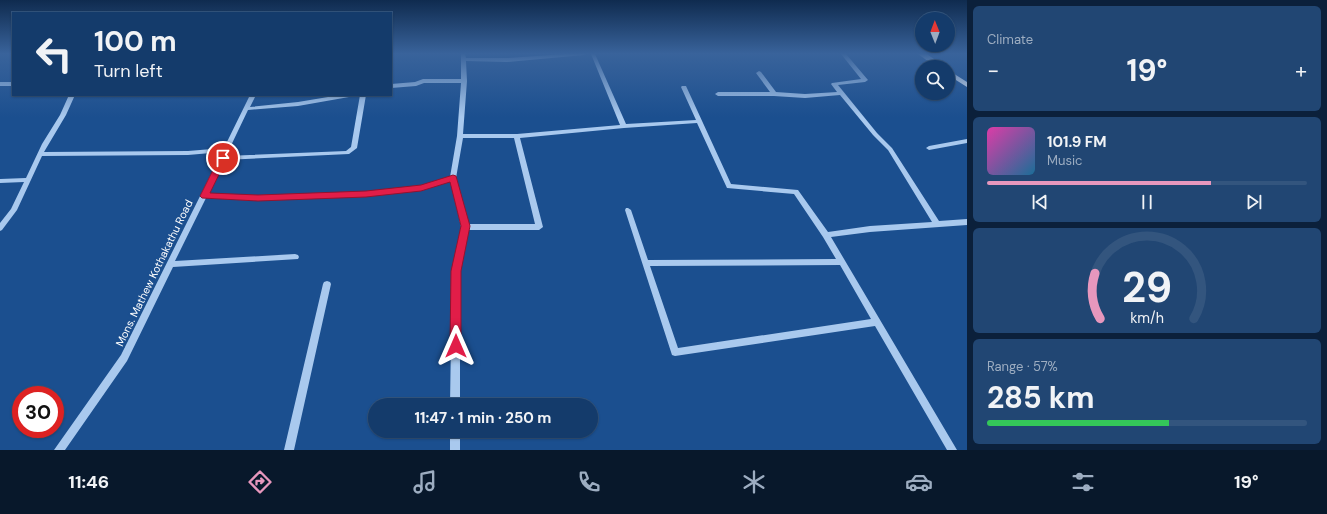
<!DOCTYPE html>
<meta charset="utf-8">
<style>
:root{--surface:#143b6b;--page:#214673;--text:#f1f3f6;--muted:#9dadc1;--line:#33557e;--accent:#e797bd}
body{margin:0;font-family:"DM Sans",sans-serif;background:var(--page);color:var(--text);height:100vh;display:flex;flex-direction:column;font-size:15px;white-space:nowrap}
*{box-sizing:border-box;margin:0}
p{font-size:13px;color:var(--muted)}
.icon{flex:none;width:22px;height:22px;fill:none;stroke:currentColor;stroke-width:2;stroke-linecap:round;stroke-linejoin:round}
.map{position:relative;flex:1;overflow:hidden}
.sheet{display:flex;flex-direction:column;gap:6px;padding:6px;background:#0b203b;width:360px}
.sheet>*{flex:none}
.hud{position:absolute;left:12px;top:12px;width:380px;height:84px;border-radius:0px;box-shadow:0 1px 3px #0004,0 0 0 1px var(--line);background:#143b6b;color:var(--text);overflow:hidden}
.needle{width:26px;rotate:359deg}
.fabs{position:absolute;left:915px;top:12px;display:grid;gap:8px}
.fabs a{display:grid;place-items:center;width:40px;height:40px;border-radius:50%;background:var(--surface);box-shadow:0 1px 3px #0004,0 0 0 1px var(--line);font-size:20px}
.speed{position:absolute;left:12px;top:386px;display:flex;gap:8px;font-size:20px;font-weight:700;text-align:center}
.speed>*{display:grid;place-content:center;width:52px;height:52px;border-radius:50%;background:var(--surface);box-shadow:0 1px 3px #0004,0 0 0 1px var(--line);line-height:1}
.speed .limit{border:6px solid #d22;background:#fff;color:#111}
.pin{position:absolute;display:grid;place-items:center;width:34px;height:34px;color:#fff;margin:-17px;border:2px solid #fff;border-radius:50%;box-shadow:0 1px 4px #0007}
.me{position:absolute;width:44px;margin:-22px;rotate:0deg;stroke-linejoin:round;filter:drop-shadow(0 0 3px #0008)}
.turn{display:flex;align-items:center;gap:14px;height:84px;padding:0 16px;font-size:18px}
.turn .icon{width:52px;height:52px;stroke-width:2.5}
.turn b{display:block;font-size:28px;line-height:34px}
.big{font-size:30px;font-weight:700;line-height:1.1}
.sheet .widget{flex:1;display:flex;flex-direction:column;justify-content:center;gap:6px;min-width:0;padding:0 14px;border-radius:6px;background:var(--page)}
.sheet .dial{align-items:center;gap:0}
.dial svg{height:104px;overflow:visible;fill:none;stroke:var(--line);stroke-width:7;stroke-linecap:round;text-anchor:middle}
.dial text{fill:var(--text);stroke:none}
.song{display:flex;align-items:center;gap:12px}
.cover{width:48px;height:48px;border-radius:6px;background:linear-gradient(135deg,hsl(320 70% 55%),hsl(200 70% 35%))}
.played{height:4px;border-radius:2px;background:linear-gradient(90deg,var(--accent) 70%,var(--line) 70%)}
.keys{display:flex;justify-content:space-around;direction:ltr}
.heat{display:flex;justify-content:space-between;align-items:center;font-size:22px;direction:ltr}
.charge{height:6px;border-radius:3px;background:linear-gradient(90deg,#34c759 57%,var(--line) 0)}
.trip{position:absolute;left:368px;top:398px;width:230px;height:40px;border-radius:20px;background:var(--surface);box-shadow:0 1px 3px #0004,0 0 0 1px var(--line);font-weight:700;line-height:40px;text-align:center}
.dock{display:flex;height:64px;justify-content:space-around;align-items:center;background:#08182b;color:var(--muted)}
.dock .icon{width:28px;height:28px}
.dock .on{color:var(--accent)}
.dock b{font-size:18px;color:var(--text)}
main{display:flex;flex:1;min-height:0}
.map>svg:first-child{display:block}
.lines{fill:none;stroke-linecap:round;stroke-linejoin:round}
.minor{fill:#a9c9ee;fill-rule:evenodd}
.major{fill:#f0f6ff;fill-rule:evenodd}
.route{fill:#e11d48;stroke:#92132f}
.labels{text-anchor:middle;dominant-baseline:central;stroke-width:4;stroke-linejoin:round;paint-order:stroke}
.street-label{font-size:11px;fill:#fff;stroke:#1b4f8f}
</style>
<main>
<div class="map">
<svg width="967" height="450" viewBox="0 0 967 450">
<rect width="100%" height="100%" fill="#1b4f8f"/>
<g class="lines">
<path class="minor" d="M461,54H465L466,58H507L565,54H586L584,55L507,62L466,61L467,81L463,134H517L620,125L591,54H595L626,124L696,120L681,87L682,86H686L731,184L798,190L828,232L870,226L932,222L888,150L873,135L840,95L805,98L774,96H718L715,94L718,92H770L756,73L759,71L761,72L776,92L805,94L837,92L831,84L832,83L861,79L841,54H846L868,80L865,82L838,85L877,133L892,148L939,221L967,219V225L870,232L831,237L957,450H947L875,326L675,356L672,355L625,210L626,208H628L631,210L648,260L836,259L823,237L794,194L727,188L697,123L624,128L520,138L543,227L539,230H468L460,271V405H450L452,271L461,227L451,181L421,190L366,196L258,200L206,198L175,261L295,254L298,255L299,257L298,259L173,267L127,361L65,450H54L121,355L222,152L188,155L42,156L17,210L2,230L0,231V223L11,209L24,182L0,183V179L26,178L42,144L60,115L69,95H75L66,115L44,152L188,151L224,148L250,95H256L250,107L298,102L340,95H352L349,97L298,106L248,110L226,156L346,151L351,147L360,95H366L357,148L349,154L224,160L208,194L258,196L366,192L421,186L450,177L457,136L461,83H424L416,86L391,88V84L415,82L423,79H461ZM463,138H514L535,224H468L456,178ZM840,265L871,319L678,348L650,266Z
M0,82H13V86H0Z
M967,139V143L929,150L926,148L929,146Z
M327,281L330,282L331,284L294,450H284L323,284L324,282Z
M450,431H460V450H450Z"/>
<path class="major" d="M918,54H927L945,67H936Z
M948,70L967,82V87L948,75Z"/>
</g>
<linearGradient id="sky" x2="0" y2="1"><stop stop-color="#0f2b4f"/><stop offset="0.46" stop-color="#39639b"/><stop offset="1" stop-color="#39639b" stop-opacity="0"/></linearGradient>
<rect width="967" height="117" fill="url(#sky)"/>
<path class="route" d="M223,156L227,158L210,193L258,195L366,191L421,185L453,175L456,176L470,226L461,271V346L459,349L456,351L452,349L450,346L451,271L461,226L450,182L421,191L366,197L258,201L202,198L200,196L219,158Z"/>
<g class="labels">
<g class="street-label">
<text transform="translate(154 273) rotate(-64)">Mons. Mathew Kothakathu Road</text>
</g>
</g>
</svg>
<div class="fabs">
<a><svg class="needle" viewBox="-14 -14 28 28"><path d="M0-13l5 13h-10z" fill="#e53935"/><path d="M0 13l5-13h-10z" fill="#9dadc1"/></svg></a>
<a><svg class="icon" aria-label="search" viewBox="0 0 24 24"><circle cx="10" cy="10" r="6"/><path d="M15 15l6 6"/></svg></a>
</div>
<div class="speed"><div class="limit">30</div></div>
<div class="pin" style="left:223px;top:158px;background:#d93025"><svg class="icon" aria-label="arrive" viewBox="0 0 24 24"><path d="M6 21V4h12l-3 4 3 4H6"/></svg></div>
<svg class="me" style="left:456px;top:346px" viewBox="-20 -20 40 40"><path d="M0-17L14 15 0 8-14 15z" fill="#e11d48" stroke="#fff" stroke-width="4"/></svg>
<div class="trip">11:47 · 1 min · 250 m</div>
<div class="hud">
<div class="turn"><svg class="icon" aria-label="left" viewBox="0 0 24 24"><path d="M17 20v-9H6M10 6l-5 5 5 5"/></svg><div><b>100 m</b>Turn left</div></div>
</div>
</div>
<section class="sheet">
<div class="widget"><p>Climate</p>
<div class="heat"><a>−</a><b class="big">19°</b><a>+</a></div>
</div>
<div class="widget">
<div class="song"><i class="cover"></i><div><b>101.9 FM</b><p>Music</p></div></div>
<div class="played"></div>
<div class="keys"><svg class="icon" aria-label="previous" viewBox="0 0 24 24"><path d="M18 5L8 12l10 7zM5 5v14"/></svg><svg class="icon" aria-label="pause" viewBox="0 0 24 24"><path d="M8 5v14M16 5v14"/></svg><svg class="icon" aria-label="next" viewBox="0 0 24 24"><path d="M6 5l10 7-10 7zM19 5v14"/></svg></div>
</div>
<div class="widget dial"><svg viewBox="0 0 100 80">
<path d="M14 69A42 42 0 1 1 86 69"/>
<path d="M14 69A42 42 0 0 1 10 34" stroke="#e797bd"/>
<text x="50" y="56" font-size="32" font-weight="700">29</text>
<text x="50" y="72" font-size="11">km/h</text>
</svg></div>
<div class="widget"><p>Range · 57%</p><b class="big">285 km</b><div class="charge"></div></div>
</section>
</main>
<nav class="dock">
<b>11:46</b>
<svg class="icon on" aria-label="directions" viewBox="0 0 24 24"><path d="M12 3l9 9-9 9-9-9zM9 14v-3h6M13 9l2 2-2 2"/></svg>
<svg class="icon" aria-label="music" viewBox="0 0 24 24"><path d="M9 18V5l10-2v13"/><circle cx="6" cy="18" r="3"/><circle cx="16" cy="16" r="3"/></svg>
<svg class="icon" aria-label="phone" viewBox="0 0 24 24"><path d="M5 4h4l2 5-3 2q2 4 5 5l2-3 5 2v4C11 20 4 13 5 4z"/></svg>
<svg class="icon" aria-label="climate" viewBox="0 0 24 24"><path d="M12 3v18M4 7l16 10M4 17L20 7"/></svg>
<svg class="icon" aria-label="car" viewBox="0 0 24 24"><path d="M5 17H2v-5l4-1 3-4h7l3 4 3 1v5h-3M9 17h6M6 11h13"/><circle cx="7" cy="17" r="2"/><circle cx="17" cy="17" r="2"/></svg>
<svg class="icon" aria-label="filters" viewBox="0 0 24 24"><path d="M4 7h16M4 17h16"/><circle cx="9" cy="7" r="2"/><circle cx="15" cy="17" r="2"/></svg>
<b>19°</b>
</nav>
